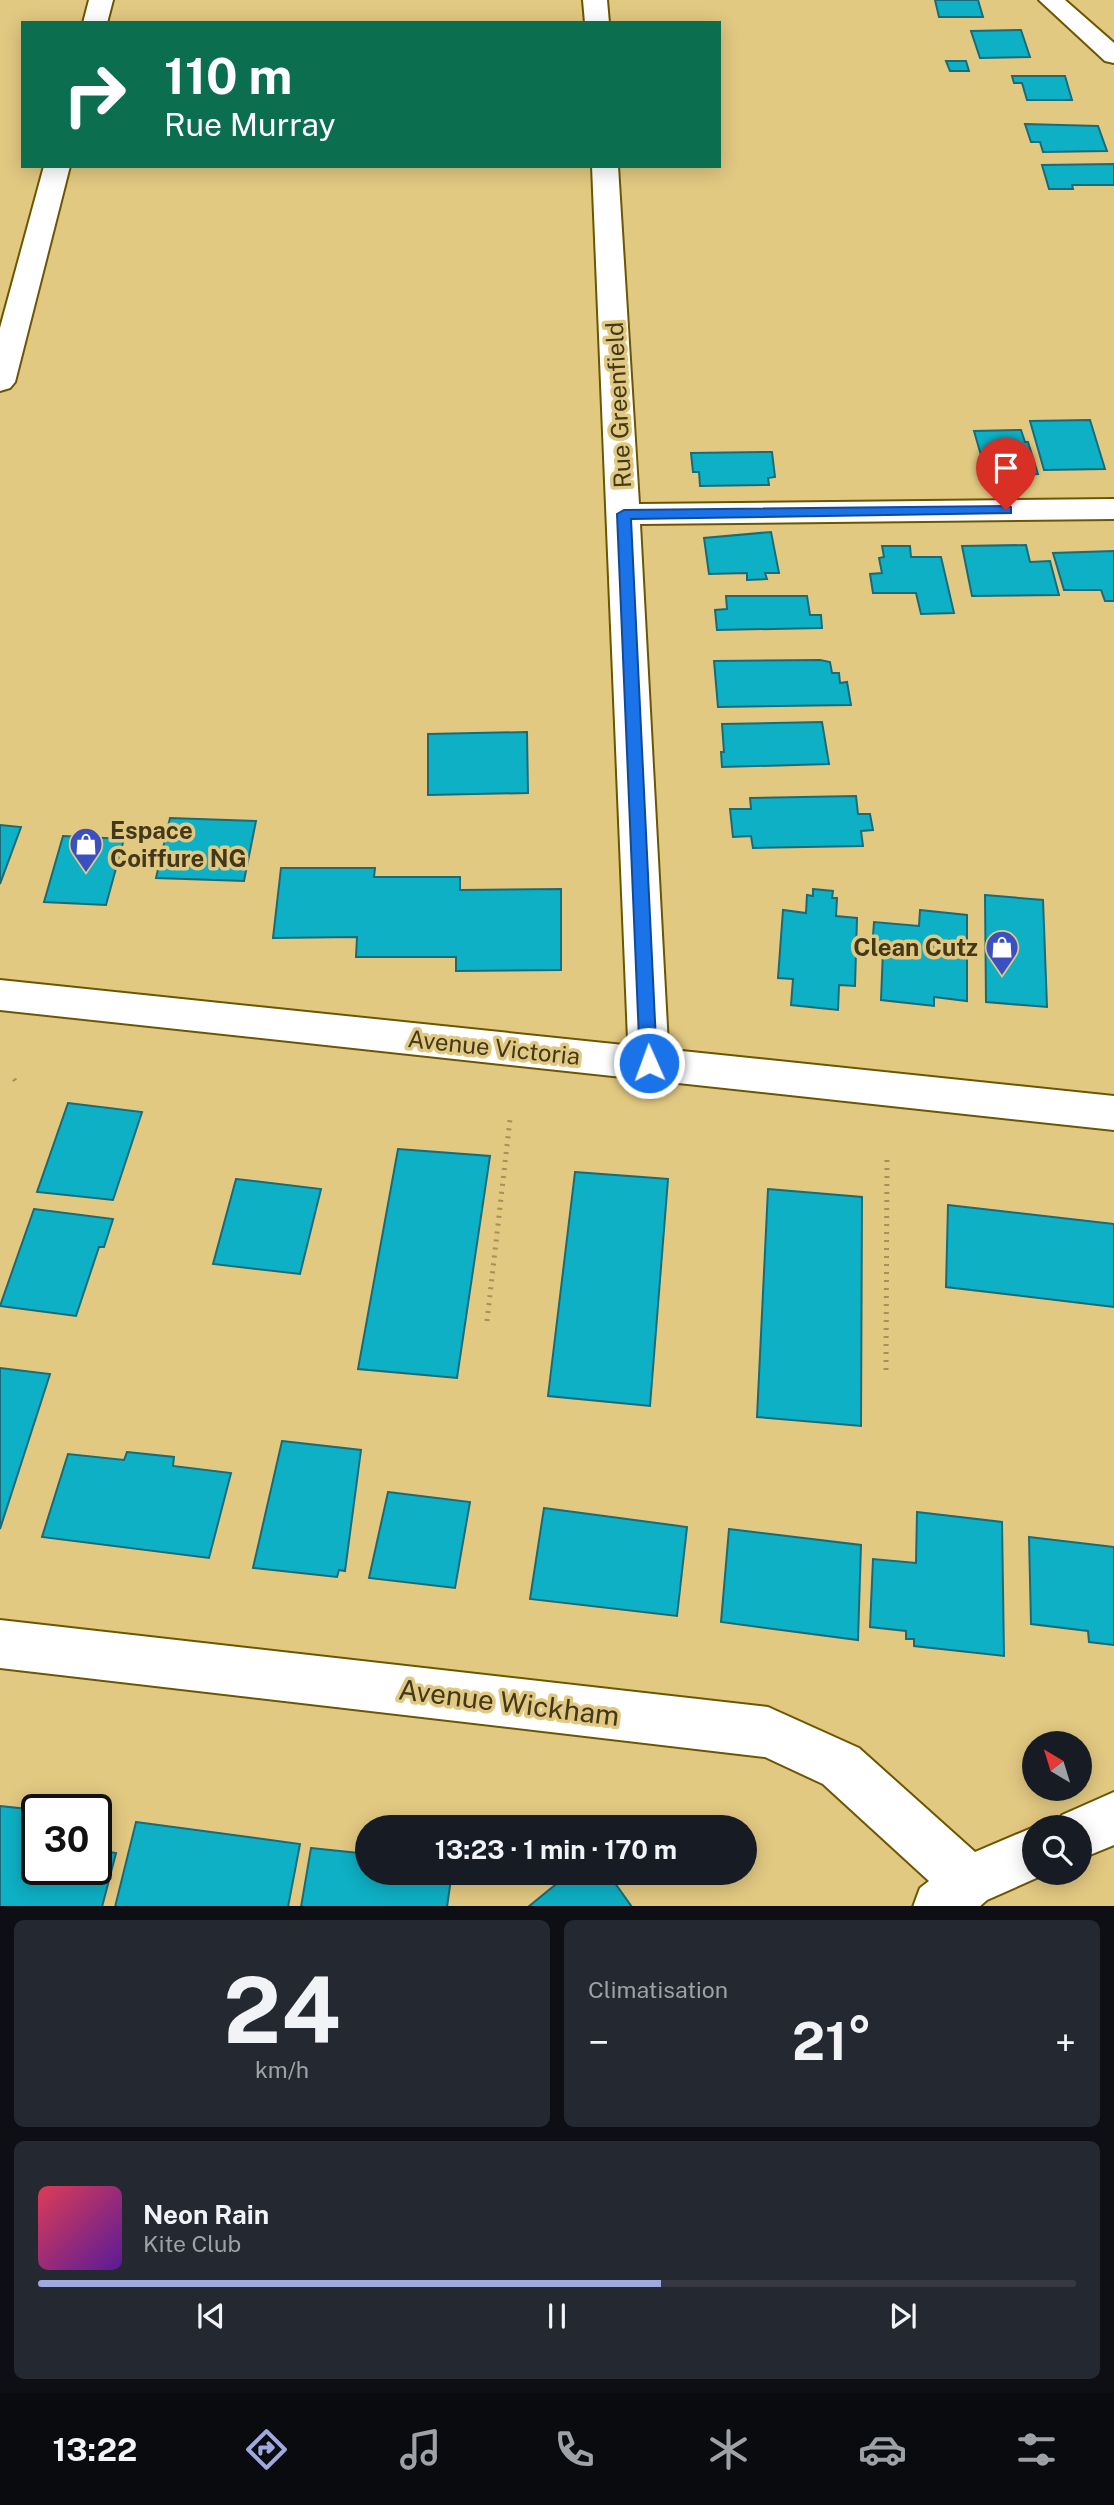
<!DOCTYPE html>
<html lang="fr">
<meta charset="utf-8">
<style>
:root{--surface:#171b24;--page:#242831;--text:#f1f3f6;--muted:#9ea1a6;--line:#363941;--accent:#9fa9df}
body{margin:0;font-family:"Public Sans",sans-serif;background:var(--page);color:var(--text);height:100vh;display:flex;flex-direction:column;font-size:26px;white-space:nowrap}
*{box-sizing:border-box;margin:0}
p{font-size:23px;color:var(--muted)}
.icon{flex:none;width:38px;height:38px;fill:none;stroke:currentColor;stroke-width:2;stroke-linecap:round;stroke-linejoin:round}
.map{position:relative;height:1906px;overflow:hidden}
.drawer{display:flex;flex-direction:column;gap:14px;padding:14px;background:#0d0f14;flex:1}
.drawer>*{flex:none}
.banner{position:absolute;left:21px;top:21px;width:700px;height:147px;border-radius:0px;box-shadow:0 4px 18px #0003;background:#0b6e4f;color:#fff;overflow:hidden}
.needle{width:46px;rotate:322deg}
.buttons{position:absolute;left:1022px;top:1731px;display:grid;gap:14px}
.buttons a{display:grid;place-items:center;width:70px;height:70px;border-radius:50%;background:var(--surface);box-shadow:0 4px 18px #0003;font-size:35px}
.speed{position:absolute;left:21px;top:1794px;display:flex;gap:14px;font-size:35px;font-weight:700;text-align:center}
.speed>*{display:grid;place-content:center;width:91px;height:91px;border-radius:50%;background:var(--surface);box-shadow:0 4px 18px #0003;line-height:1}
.speed .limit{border:4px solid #111;border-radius:10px;background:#fff;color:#111}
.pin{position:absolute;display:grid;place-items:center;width:60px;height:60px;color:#fff;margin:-72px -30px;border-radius:50% 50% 50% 0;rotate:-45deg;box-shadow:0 0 7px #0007}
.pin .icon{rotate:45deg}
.me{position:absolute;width:77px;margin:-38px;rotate:358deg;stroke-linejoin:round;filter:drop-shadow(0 0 5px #0008)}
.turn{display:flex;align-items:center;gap:24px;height:147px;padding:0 28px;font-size:32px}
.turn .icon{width:91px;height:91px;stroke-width:2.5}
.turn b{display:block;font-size:49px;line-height:60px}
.big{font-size:52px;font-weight:700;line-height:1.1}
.drawer .tile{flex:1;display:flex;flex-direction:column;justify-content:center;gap:10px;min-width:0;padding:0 24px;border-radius:10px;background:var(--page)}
.drawer .dial{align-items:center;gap:0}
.dial b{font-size:91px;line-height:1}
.song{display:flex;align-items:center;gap:21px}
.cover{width:84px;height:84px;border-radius:10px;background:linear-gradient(135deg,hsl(350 70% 55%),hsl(270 70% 35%))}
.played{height:7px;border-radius:4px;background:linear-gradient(90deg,var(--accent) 60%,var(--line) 60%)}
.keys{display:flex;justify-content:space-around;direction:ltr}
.heat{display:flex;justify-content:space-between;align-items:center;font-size:38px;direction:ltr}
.drawer .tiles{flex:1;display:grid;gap:14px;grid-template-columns:1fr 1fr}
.tile:last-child{grid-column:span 2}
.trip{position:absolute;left:355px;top:1815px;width:402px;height:70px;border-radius:35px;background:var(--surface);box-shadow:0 4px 18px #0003;font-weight:700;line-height:70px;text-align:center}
.tabs{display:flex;height:112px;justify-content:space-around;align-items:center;background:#090b0e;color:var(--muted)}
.tabs .icon{width:49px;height:49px}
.tabs .on{color:var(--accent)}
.tabs b{font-size:32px;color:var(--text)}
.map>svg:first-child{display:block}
.building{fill:#0eb0c5;stroke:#1b6a77;stroke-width:2}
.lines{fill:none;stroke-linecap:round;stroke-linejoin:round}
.minor-casing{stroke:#6d5601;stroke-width:4}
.tertiary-casing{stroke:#6d5601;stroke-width:4}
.path-far1{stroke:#a3905a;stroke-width:4.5;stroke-dasharray:2 5;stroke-linecap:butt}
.path{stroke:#a3905a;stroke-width:5;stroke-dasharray:2 6;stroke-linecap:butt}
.minor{fill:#fff;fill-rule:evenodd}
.tertiary{fill:#fff;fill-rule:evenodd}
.route{fill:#1a73e8;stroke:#114b97;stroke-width:2}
.labels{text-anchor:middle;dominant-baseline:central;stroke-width:7;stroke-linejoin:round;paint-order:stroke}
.street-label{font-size:24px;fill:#42381b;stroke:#e2c982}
.poi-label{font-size:24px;font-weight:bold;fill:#42381b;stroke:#e2c982;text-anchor:start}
.near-street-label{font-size:28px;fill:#42381b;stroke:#e2c982}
</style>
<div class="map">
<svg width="1114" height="1907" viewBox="0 0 1114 1907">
<rect width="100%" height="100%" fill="#e2c982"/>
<path class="building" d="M935,0H978L983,17H939Z
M1021,30L1030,57L980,58L971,31Z
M946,61H966L969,71H950Z
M1012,76H1065L1072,100H1027L1022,83H1014Z
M1025,124L1098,126L1107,151L1043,152L1040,142H1031Z
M1114,164V185H1072L1073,189H1049L1042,165Z
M1090,420L1105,469L1044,470L1030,421Z
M1021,430L1025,442H1028L1038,474L1016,475L1018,480H994L993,476H987L974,431Z
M772,452L775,477L768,478L769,485L700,486L699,472H693L691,453Z
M771,532L779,573H765L767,579L747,580V573L709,574L704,538Z
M1026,545L1030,562L1050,561L1059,595L972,596L962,546Z
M882,546H910L911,557H941L954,613L921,614L916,593H873L870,574L882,573L879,558L884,557Z
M1114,551V601H1105L1101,590H1064L1053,553Z
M726,596H807L810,615H821L822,628L717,630L715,610L727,609Z
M820,660L830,662L832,673H839L840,683L847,682L851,705L718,707L714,661Z
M822,722L829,764L722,767L721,752H724L722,724Z
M527,732L528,793L428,795V734Z
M856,796L858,814H870L873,830L861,831L863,846L753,848L751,836L733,837L730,809H751L750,798Z
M170,818L256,821L244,881L156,878Z
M0,825L21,827L0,884Z
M63,836L124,839L106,905L44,902Z
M281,868H375L374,877H460V890L561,889V970L456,971V957H356L357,937L273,938Z
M813,889L833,891L832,898H837L836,916L857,918L855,986L839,985L838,1010L791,1005L793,979L778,978L783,910L806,913L807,895L813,896Z
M985,895L1043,900L1047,1007L986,1002Z
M920,910L967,915V1001L934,997V1006L881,1000L883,950L872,949L874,922L919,926Z
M68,1103L142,1112L113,1200L37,1192Z
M398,1149L490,1156L457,1378L358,1369Z
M575,1172L668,1179L650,1406L548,1396Z
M236,1179L321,1189L300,1274L213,1264Z
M768,1189L862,1197L861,1426L757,1417Z
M948,1205L1114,1224V1307L946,1287Z
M34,1209L113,1219L104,1247H99L76,1316L0,1306Z
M0,1368L50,1374L0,1529Z
M282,1441L361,1450L345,1571L339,1570L337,1577L253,1568Z
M127,1452L174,1457L173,1466L231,1473L209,1558L42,1537L68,1454L124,1460Z
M388,1492L470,1502L455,1588L369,1578Z
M544,1508L687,1527L677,1616L530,1599Z
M917,1512L1002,1522L1004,1656L914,1646V1639H906V1631L870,1627L873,1559L916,1563Z
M729,1529L861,1545L858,1640L721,1622Z
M1029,1537L1114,1547V1645L1089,1642L1088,1631L1031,1624Z
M0,1806L37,1810V1869H96V1850L116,1853L102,1907H0Z
M136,1822L300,1844L288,1907H115Z
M311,1848L368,1854V1872H452L447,1907H301Z
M571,1872H607L632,1907H528Z"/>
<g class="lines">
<defs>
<path id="minor" d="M89,0H113L107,23H83Z
M583,0H607L609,23H585Z
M1039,0H1065L1114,43V63L1105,61Z
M44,166H70L15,382L10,388L0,391V328Z
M592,166H618L639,504L1114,499V519L640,524L669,1064L663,1075L649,1080L635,1075L629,1064Z
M0,1620L768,1707L859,1748L975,1852L1034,1827H1035L1034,1872H1050L987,1900L979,1907H913L920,1888L929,1881L823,1784L765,1757L0,1668Z
M1114,1792V1845L1080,1859V1827H1056L1062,1815Z"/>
<path id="tertiary" d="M0,980L1114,1096V1130L0,1010Z"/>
</defs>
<use href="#minor" class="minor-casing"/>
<use href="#tertiary" class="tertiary-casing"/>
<path class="path-far1" d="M14,1079L16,1082"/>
<path class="path" d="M487,1321L510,1119
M886,1370L887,1155"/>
<use href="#minor" class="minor"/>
<use href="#tertiary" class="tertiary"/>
</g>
<path class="route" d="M1006,506L1011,507V513L631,519L657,1063L654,1068H643L640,1063L617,514L624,510Z"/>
<defs>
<symbol id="shop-pin" viewBox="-11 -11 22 30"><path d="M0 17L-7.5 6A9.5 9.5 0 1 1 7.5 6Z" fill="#3a4fc2" stroke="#e2c982"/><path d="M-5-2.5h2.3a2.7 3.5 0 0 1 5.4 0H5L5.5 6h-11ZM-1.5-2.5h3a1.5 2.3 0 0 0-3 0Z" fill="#fff"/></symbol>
</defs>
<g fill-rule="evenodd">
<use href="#shop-pin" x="67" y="825" width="38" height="52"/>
<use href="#shop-pin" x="983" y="928" width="38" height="52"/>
</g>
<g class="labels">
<g class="street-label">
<text transform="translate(618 405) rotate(-93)">Rue Greenfield</text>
<text transform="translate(494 1047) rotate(6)">Avenue Victoria</text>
</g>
<g class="poi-label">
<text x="110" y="830">Espace<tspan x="110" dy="28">Coiffure NG</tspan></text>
<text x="978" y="947" text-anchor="end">Clean Cutz</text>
</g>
<g class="near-street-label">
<text transform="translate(509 1702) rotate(7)">Avenue Wickham</text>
</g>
</g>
</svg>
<div class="buttons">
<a><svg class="needle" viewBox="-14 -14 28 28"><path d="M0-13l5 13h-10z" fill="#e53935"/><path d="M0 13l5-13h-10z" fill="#9ea1a6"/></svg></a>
<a><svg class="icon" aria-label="search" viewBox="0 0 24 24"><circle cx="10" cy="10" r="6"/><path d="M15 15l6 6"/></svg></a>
</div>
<div class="speed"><div class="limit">30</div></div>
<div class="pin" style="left:1006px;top:510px;background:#d93025"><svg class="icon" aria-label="arrive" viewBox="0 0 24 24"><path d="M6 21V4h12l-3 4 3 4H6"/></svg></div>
<svg class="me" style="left:649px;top:1063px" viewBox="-20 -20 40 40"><circle r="17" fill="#1a73e8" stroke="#fff" stroke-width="3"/><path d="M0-11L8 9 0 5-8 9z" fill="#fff"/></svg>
<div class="trip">13:23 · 1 min · 170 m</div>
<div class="banner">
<div class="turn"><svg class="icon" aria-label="right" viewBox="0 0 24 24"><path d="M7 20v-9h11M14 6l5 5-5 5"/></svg><div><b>110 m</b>Rue Murray</div></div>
</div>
</div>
<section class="drawer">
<div class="tiles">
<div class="tile dial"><b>24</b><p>km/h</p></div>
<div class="tile"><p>Climatisation</p>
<div class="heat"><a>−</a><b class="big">21°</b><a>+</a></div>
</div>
<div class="tile">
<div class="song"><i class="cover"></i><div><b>Neon Rain</b><p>Kite Club</p></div></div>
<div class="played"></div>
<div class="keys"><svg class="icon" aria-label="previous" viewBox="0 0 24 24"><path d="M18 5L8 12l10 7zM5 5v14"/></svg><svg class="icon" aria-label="pause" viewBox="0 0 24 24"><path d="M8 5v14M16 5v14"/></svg><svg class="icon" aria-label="next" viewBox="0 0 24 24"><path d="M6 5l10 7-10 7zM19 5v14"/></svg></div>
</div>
</div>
</section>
<nav class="tabs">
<b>13:22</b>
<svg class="icon on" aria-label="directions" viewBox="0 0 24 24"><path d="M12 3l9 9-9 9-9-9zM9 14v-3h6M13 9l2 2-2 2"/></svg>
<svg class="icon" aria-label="music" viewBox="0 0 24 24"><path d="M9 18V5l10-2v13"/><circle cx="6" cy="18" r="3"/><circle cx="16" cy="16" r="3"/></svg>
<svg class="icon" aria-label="phone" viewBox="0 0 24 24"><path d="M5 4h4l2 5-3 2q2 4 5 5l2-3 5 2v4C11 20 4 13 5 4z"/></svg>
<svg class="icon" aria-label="climate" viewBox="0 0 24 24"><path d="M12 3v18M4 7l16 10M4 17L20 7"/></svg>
<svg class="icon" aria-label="car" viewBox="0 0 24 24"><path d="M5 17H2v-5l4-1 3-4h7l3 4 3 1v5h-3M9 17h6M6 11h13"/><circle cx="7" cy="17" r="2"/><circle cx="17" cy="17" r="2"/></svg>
<svg class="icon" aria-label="filters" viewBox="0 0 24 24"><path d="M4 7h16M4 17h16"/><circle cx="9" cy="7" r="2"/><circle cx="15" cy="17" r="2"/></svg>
</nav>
